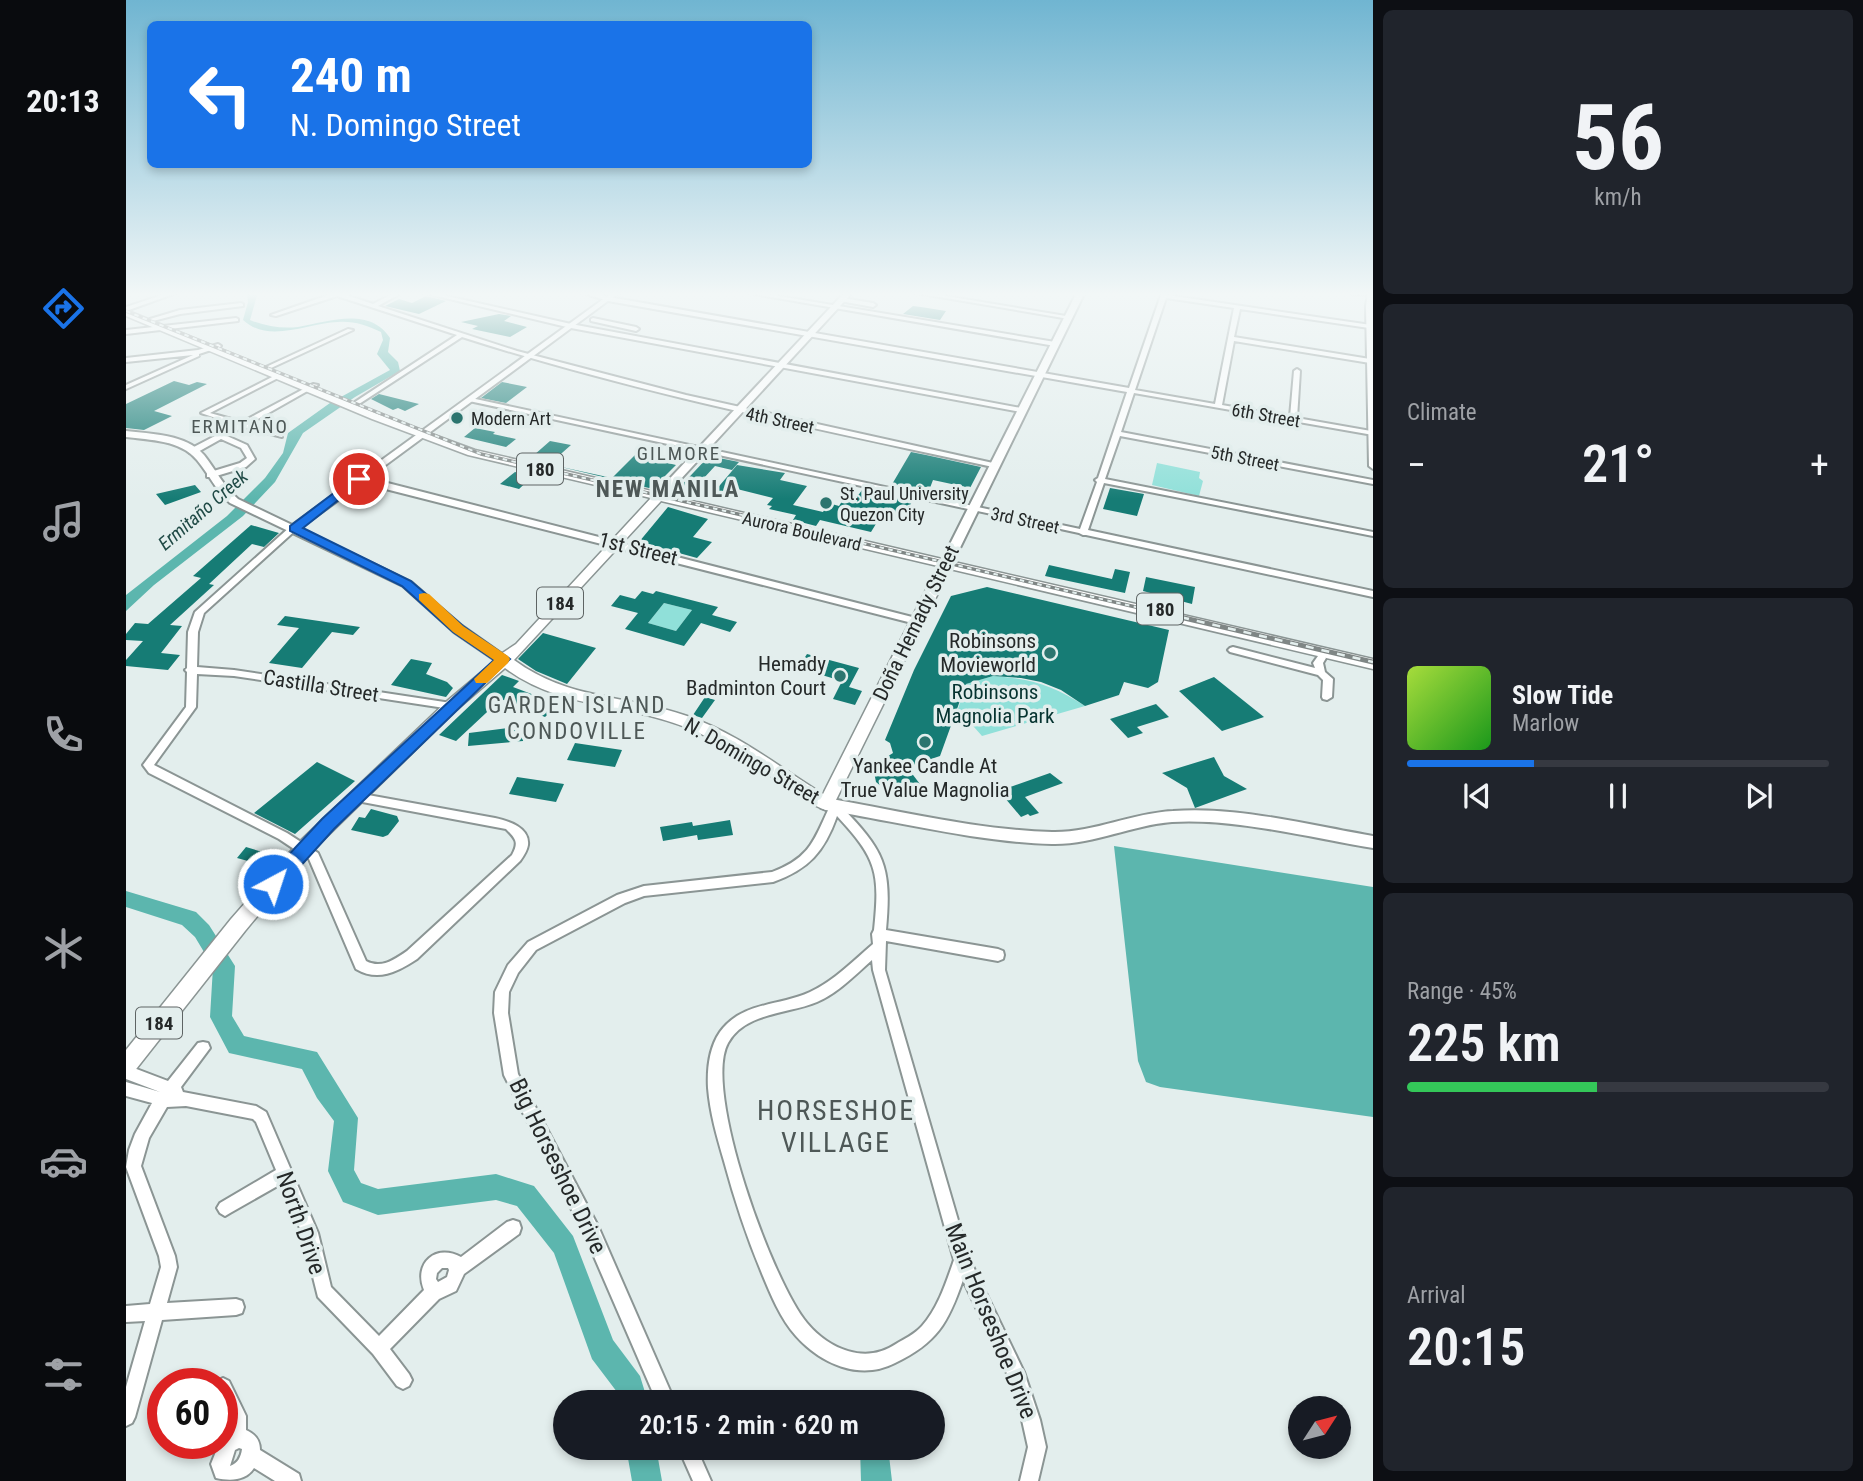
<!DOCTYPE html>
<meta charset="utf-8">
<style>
:root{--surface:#171b24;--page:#20242c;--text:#f1f3f6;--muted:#9ea1a6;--line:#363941;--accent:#1a73e8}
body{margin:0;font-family:"Roboto Condensed",sans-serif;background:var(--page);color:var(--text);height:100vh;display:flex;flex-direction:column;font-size:26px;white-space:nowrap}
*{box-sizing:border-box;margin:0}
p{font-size:23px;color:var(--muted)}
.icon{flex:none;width:38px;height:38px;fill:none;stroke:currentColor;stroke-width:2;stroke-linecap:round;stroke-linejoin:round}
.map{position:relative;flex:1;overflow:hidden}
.panel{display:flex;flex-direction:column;gap:10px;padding:10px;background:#0d0f14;width:490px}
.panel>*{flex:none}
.banner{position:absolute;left:21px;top:21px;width:665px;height:147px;border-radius:10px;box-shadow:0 4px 10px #0003;background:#1a73e8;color:#fff;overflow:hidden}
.needle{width:46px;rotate:54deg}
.buttons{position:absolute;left:1162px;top:1396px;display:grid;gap:14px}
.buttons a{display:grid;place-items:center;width:63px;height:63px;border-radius:50%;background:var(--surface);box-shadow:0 4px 10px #0003;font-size:35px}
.speed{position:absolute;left:21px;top:1368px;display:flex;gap:14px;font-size:35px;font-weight:700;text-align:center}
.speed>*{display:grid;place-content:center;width:91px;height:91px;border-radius:50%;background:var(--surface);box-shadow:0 4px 10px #0003;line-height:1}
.speed .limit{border:10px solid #d22;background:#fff;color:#111}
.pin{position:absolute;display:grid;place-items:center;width:60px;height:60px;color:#fff;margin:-30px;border:4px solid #fff;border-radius:50%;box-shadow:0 2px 7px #0007}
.me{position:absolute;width:77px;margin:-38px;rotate:40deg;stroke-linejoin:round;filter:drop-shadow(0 0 5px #0008)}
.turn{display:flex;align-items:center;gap:24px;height:147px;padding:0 28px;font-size:32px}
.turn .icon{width:91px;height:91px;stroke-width:2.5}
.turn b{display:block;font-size:49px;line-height:60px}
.big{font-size:52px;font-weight:600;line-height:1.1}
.panel .widget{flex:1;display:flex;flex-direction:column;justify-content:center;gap:10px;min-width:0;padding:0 24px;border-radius:10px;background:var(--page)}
.panel .dial{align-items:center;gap:0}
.dial b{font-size:91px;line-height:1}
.song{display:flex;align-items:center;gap:21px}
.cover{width:84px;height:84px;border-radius:10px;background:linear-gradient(135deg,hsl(80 70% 55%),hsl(120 70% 35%))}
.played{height:7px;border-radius:4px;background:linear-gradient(90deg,var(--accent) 30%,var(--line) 30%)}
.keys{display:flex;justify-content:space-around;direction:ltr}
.heat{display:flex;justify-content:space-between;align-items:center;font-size:38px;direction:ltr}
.charge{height:10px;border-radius:5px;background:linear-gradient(90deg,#34c759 45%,var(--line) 0)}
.trip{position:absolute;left:427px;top:1390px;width:392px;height:70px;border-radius:35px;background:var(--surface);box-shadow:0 4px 10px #0003;font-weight:600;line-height:70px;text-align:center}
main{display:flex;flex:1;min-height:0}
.tabs{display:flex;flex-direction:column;width:126px;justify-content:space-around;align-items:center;background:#090b0e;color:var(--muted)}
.tabs .icon{width:49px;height:49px}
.tabs .active{color:var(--accent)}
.tabs b{font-size:32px;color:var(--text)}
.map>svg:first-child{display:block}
.green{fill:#90e0d9}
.water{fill:#5cb6ae}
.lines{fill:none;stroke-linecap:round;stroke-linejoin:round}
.river{fill:#5cb6ae;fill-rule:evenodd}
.building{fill:#167c75;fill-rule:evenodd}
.minor-casing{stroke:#8b9594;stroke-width:4}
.tertiary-casing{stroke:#8b9594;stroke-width:4}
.secondary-casing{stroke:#8b9594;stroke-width:4}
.primary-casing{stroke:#8b9594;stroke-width:3}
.minor{fill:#fff;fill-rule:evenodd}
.tertiary{fill:#fff;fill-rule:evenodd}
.secondary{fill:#fff;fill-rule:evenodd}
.primary{fill:#fff;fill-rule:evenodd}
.rail-far1-casing{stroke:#7f8685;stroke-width:3.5}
.rail-casing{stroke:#7f8685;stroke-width:5}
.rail-far1{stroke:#e3eeed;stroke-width:2;stroke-dasharray:4.5;stroke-linecap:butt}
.rail{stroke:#e3eeed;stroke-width:2.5;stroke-dasharray:8;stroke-linecap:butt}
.route{fill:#1a73e8;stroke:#114b97;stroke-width:2}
.slow{fill:#f59e0b}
.poi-dot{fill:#2c756f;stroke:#e3eeed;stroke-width:2.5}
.labels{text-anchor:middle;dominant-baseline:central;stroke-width:7;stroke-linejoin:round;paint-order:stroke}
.far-street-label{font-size:18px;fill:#252929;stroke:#e3eeed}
.far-poi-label{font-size:18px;fill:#252929;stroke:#e3eeed;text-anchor:start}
.far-neighbourhood-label{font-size:19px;letter-spacing:2px;fill:#4e5857;stroke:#e3eeed}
.shield{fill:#e3eeed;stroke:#5e6464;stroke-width:2}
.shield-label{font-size:19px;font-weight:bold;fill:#252929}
.far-water-label{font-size:19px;font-style:italic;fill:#204a46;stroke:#e3eeed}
.street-label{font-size:21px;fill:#252929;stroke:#e3eeed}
.poi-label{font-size:21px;fill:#252929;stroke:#e3eeed;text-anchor:end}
.park-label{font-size:21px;fill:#063330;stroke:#e3eeed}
.far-district-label{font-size:23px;font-weight:bold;letter-spacing:2px;fill:#4e5857;stroke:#e3eeed}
.neighbourhood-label{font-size:23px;letter-spacing:2px;fill:#4e5857;stroke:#e3eeed}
.near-street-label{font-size:24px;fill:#252929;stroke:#e3eeed}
.near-neighbourhood-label{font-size:28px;letter-spacing:2px;fill:#4e5857;stroke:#e3eeed}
</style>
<main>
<nav class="tabs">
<b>20:13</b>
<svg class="icon active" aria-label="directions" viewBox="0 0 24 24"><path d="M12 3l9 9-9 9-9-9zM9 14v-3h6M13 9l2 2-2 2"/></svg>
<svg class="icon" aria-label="music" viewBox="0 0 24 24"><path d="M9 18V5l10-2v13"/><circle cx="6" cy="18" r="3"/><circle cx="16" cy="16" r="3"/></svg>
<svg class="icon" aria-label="phone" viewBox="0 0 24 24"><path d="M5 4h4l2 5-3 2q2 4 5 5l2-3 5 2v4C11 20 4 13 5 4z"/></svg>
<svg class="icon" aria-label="climate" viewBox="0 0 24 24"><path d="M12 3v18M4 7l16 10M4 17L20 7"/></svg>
<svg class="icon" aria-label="car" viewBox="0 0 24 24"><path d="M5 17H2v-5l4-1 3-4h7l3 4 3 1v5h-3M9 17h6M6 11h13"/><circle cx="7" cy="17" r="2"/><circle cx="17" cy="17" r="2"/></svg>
<svg class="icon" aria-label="filters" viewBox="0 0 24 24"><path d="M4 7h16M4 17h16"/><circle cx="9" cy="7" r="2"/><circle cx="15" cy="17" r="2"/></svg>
</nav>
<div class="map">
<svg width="1247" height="1481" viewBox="0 0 1247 1481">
<rect width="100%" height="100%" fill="#e3eeed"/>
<path class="green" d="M1031,463L1074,472L1073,478L1077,481L1073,496L1026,485Z
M538,603L566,610L550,631L522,623Z
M867,676C906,679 926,685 959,706L856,736L832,709L840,684Z"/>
<path class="water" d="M121,292H132L124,320C139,326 156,329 172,327C202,322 243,306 264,338L262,352L272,362L274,371L229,397L177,433L149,482L117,516L28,585L0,611V595L101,516L139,478L157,453L162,433L204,403L264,370L251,354L257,340L255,332C240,325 228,321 212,322C181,323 143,344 117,320L122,302Z
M988,846L1247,887V1117L1034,1087L1020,1082L1012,1061Z
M734,1447H762L766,1481H735Z"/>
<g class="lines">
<path class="river" d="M0,891L70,912L83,925L109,966L106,1016L118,1036L191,1052L232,1118L228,1170L235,1183L252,1189L370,1174L408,1186L447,1236L487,1340L514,1376L522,1402H492L491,1392L466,1359L428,1253L391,1206L370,1200L252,1215L217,1202L202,1171L208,1121L191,1098L176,1069L103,1053L84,1017L87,967L69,937L56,925L0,907Z
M500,1447H530L536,1481H506Z"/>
</g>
<path class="building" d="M300,296L320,301L293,314L259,306L273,299L286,303Z
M787,306L795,307L820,311L814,320L777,314Z
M373,314L385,316L378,321L401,327L384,337L346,329L352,326L335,322Z
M48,381L63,385L71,382L81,384L28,411L46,416L18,430L0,428V404Z
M376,382L401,387L380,403L355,398Z
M253,394L293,404L279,411L272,408L267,410L245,399Z
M349,428L369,432L367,434L390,439L380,447L338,437Z
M424,441L445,445L428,460L408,455Z
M785,452L800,455L855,467L844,488L807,480L802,493L765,486Z
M509,455L550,465L529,486L523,488L431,466L486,478Z
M583,456L613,462L606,470L589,466L565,492L552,489Z
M611,465L659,473L654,480L681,486L667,505L697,512L702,503L713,506L720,495L731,497L736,490L787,500L776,519L756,514L745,532L694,520L690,526L667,520L670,515L643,509L646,506L641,505L647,498L611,489L606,495L589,491Z
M389,472L407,476L393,489L374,484Z
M69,485L75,492L39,505L30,494Z
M984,488L1018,494L1011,516L977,509Z
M542,507L582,519L567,537L586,542L571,558L513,542Z
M125,525L153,533L138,547L126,544L83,584L88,585L44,625L56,626L35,653L54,655L42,670L0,666V660L17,641L0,640V634L9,623L22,624L75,578L67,576Z
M923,565L986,579L989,569L1004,572L999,593L919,576Z
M1020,577L1069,587L1066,604L1017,591Z
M861,587L1043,630L1032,682L1022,688L998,682L993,695L959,706L935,690L915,682L895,678L867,676L840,684L814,756L781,767L803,796L774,795L756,787L750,782L748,772L756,760L767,753L764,743L759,740L788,670L825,596Z
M516,591L527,594L530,591L592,607L586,615L611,622L604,632L575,623L558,646L499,629L512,613L485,606L494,595L509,599ZM538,603L566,610L550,631L522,623Z
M159,616L234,627L227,635L206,632L176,668L143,663L173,628L151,625Z
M417,633L470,648L441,684L410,671L392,659Z
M681,654L733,668L723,687L736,691L729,705L707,699L716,681L672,668Z
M285,659L306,663L300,674L321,682L327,688L320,697L265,685Z
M376,675L393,681L387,687L432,704L419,717L375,699L330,741L313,735Z
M1088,677L1138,717L1096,731L1053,691Z
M579,697L589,700L576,718L567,715Z
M1030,704L1043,717L1011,727L1017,733L1002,738L984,719Z
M398,726L397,741L342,746L343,733Z
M449,743L496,750L489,767L441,760Z
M1088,757L1098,776L1121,789L1069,808L1061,788L1036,773Z
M191,762L229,781L169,834L128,813Z
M924,773L937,783L899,797L913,813L904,816L902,814L895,817L873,791Z
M391,777L438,784L430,802L383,794Z
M245,809L271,816L273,821L262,835L257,837L225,830L233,817L239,818Z
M604,820L607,835L572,840L571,835L537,841L534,827L566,822L567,826Z
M120,847L149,856L140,866L111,858Z"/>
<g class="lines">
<defs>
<path id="minor" d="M45,292H53L0,311V307Z
M200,292L214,293L247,304L270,292H277L252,306L391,351L560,395L867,463L871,465L867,467C689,428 510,393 336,337L233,404H229V402L331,335L211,296L150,316L145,315L205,294Z
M294,292H303L445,324L895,408L898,410L895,412L445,328Z
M454,292H462L483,297L1003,388L1036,292H1042L1041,295L1245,325V327L1243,328L1114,309L1108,337L1244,359L1247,361L1244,363L1108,341L1096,405L1164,417L1168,371L1171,369L1174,371L1171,418L1245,431H1247V435L1008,393L995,432L1247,480V484L994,436L979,479L1247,532V536L978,483L962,530L1247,591V597L960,535H957L953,533L343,401V399L345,398L954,529L971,482L969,480L972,478L1001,392L482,301ZM1040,298L1108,308L1089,404L1009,390Z
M616,292H628L929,342L932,344L929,346Z
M784,292H796L946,317L943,319Z
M1223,292H1245L1247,293V295L1226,294Z
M716,298L747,303L750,305L747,307L714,301L713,300Z
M115,303L117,304V306L54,314L27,321L24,319L54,310Z
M110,318L112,319V321L0,334V330Z
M467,318L510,327L513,329L510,331L465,321V319Z
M222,329L227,330L145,368L140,367Z
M92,344L95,346L94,347L73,354V356L0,389V385L67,355L0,362V358L72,350Z
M152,374L154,375V377L84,413L116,422L187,384L192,385L123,424L156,433V437L117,427L101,436L121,445L129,459L120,467L87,477H81V473L114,463L121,458L115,448L95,439L70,453H64V449L110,425L75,413Z
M165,526H168L172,528L78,613L72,632L71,667L108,670L325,703L330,706L325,709L108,676L71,674L70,707L28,765L161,833L192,853L240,961C255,969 268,960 281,951L386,855C393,842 390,839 380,829L231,801L227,800L225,797L227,794L231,793L369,818C382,821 404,827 402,845C401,851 397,857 394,861L291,959C271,972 252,982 230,969L183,859L153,839L23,773L17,765L60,707L61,672L59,670L61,668L62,632L69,612Z
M1107,647L1189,668L1187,663L1192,656H1198L1200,658L1197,663L1199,672L1207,679L1206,697L1201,700L1197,699L1196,697L1197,680L1192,675L1104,652L1102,650L1104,648Z
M709,803L713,804C758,851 766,864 760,930L872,949L877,951L878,955L877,959L872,961L760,941L759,970L843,1258L898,1372L914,1420L920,1447L912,1481H894L902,1447L896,1420L884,1380L837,1280C822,1323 811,1343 769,1363C734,1381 695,1364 670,1336C654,1318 644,1293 635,1271C620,1235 608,1198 598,1161C591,1137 584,1113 582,1088C581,1070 583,1048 594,1032C615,1002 654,1006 684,992C708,981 727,961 747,944L746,934L748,930C754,872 751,859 711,816C698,852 683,869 647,882L518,896L499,903L410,950L392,973L383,992L382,1013L392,1074L472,1226L549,1402H531L460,1238L378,1075L368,1013L369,992L382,965L402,942L491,895L518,886L646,872C686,857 688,839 705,804ZM746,960L747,970L828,1260C820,1283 812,1308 796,1326C789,1334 778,1339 770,1344C739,1365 703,1349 681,1323C647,1283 576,1090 602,1043C619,1012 663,1014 691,1002C712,993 729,975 746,960Z
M77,1042L82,1043L84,1048L55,1087L57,1092L130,1106L140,1112L192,1233L205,1287L253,1336L298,1290C287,1263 310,1243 335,1257L381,1222L387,1220L393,1222L395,1228L393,1234L338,1274L330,1291L313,1299L264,1349L283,1374L286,1380L283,1386L277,1389L271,1386L247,1354L192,1297L176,1233L155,1184L104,1213L99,1216L94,1213L91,1208L94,1203L150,1170L130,1122L127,1119L60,1106L41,1107L23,1138L15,1166L49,1256L51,1267L41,1303L110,1299L116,1301L118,1307L116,1313L110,1315L36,1320L9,1417L6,1423L0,1426V1387L19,1321L0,1322V1306L24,1304L35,1267L33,1256L0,1167L3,1150L9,1134L26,1103L0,1096V1082L34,1092L0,1079V1065L42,1081L72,1043ZM322,1268L323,1270L321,1277L312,1282L310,1279L311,1273L316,1268Z
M97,1378L103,1381L120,1416V1430C129,1434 134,1440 134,1450L173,1474L175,1481H149L128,1468C120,1481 104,1481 90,1478L85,1464L93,1444H96V1437L102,1434V1417L96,1404V1384H89L91,1381ZM113,1448L116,1449C115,1457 112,1463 104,1466L109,1450Z
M552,1447H570L585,1481H567Z"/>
<path id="tertiary" d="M487,292H494L242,478L794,619L795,621L794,623L790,624L236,483L171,530H165V526Z
M1242,292H1247V469L1243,466L1240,306Z"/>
<path id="secondary" d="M719,292H727L541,494H533V490Z
M951,292H959L828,560L826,562H818L816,560Z
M0,431C25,434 60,434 78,455C90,470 97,486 112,499L285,582L336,626L383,659L382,662H372L328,632L277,586L104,503C90,491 83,474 71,460C55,440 24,440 0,437Z
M700,798C774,811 852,830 926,832C967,833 1006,813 1047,811C1111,806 1183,825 1247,836V848C1185,838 1109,818 1046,822C1006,825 967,845 926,844C853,842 773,822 700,810L695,808L693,804L695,800Z"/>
<path id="primary" d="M0,310L254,415L349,450L530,492L537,488L543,492L541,495L816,559L822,556L827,557L828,562L1247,659V669L824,569L708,804L706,808L700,810C684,805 668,792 654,782C627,764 601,746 571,732C507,702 438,712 379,668L330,710L183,854L119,931L7,1073L0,1076V1050L105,919L171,844L320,702L370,660L372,656L390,644L525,498L342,455L246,419L0,316ZM535,501L812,566L697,794C653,767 611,733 561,716C499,694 444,701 388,660Z"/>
</defs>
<use href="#minor" class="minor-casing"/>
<use href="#tertiary" class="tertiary-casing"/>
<use href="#secondary" class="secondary-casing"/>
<use href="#primary" class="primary-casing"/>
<use href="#minor" class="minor"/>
<use href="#tertiary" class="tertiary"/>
<use href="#secondary" class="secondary"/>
<use href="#primary" class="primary"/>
<defs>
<path id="rail-far1" d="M0,311L355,454L1031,612"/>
<path id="rail" d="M1024,610L1247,662"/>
</defs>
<use href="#rail-far1" class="rail-far1-casing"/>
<use href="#rail" class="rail-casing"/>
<use href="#rail-far1" class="rail-far1"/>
<use href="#rail" class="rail"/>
</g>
<linearGradient id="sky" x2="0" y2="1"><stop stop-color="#70b5d1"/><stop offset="0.59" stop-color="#f2f7f7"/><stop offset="1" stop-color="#f2f7f7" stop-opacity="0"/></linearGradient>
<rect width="1247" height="499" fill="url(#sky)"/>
<path class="route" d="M229,477L239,479L177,528L285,581L337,626L384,659L208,829L153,890L147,892L140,890L138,884L140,879L196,819L368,660L327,632L276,586L164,531V526Z"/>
<path class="slow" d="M298,593L303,594L337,626L382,656L384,659L382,663L361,683H350L348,679L368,660L327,632L293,600V594Z"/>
<g class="poi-dot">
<circle cx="331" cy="418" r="7"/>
<circle cx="700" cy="503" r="7"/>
<circle cx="924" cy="653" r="7"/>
<circle cx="714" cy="676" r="7"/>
<circle cx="799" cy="742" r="7"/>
</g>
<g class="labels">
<g class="far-street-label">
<text transform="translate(1140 415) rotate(10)">6th Street</text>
<text transform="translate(654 420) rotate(12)">4th Street</text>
<text transform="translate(1119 458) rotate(11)">5th Street</text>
<text transform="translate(899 520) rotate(12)">3rd Street</text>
<text transform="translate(676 531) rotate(13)">Aurora Boulevard</text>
</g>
<g class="far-poi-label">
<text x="345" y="418">Modern Art</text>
<text x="714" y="493">St. Paul University<tspan x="714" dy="21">Quezon City</tspan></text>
</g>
<g class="far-neighbourhood-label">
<text x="114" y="426">ERMITAÑO</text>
<text x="553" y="453">GILMORE</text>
</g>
<g class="shield">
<rect x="391" y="453.5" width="46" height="31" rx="5"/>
<rect x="411" y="587.5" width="46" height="31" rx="5"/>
<rect x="1011" y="593.5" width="46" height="31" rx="5"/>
<rect x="10" y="1007.5" width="46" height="31" rx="5"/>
</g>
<g class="shield-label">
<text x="414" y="469">180</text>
<text x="434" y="603">184</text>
<text x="1034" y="609">180</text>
<text x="33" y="1023">184</text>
</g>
<g class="far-water-label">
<text transform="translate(77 510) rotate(-41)">Ermitaño Creek</text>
</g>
<g class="street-label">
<text transform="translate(512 549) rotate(14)">1st Street</text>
<text transform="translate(790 623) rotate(-64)">Doña Hemady Street</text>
<text transform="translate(195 686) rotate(9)">Castilla Street</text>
<text transform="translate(626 761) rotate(30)">N. Domingo Street</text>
</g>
<g class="poi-label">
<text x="910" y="641">Robinsons<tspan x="910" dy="24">Movieworld</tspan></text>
<text x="700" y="664">Hemady<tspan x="700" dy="24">Badminton Court</tspan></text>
<text x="799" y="766" text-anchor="middle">Yankee Candle At<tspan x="799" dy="24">True Value Magnolia</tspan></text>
</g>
<g class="park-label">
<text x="869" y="692">Robinsons<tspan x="869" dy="24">Magnolia Park</tspan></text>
</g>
<g class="far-district-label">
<text x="542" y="489">NEW MANILA</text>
</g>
<g class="neighbourhood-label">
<text x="451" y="705">GARDEN ISLAND<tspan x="451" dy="26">CONDOVILLE</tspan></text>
</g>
<g class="near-street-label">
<text transform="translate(432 1166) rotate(64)">Big Horseshoe Drive</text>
<text transform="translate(175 1223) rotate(71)">North Drive</text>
<text transform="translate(865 1321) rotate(68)">Main Horseshoe Drive</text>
</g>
<g class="near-neighbourhood-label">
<text x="710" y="1110">HORSESHOE<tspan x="710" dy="32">VILLAGE</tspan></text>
</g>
</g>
</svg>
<div class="buttons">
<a><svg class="needle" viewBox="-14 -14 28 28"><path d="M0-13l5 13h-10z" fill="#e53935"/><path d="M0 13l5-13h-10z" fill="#9ea1a6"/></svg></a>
</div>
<div class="speed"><div class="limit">60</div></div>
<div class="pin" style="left:233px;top:479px;background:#d93025"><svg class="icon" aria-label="arrive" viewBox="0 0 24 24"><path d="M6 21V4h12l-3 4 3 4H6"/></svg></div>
<svg class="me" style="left:147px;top:884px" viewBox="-20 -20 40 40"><circle r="17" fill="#1a73e8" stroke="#fff" stroke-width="3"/><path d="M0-11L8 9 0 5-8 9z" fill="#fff"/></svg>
<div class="trip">20:15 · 2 min · 620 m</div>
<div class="banner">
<div class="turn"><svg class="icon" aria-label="left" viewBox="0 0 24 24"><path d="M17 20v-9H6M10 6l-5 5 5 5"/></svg><div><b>240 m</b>N. Domingo Street</div></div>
</div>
</div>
<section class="panel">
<div class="widget dial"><b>56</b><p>km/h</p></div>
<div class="widget"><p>Climate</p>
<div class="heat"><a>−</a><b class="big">21°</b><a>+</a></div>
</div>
<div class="widget">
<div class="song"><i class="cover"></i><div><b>Slow Tide</b><p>Marlow</p></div></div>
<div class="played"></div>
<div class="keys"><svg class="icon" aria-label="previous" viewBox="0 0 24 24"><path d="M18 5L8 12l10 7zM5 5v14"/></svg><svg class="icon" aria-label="pause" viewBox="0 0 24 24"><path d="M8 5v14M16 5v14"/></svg><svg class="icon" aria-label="next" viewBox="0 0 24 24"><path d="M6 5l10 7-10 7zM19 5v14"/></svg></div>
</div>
<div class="widget"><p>Range · 45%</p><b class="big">225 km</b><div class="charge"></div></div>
<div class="widget"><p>Arrival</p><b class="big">20:15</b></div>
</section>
</main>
